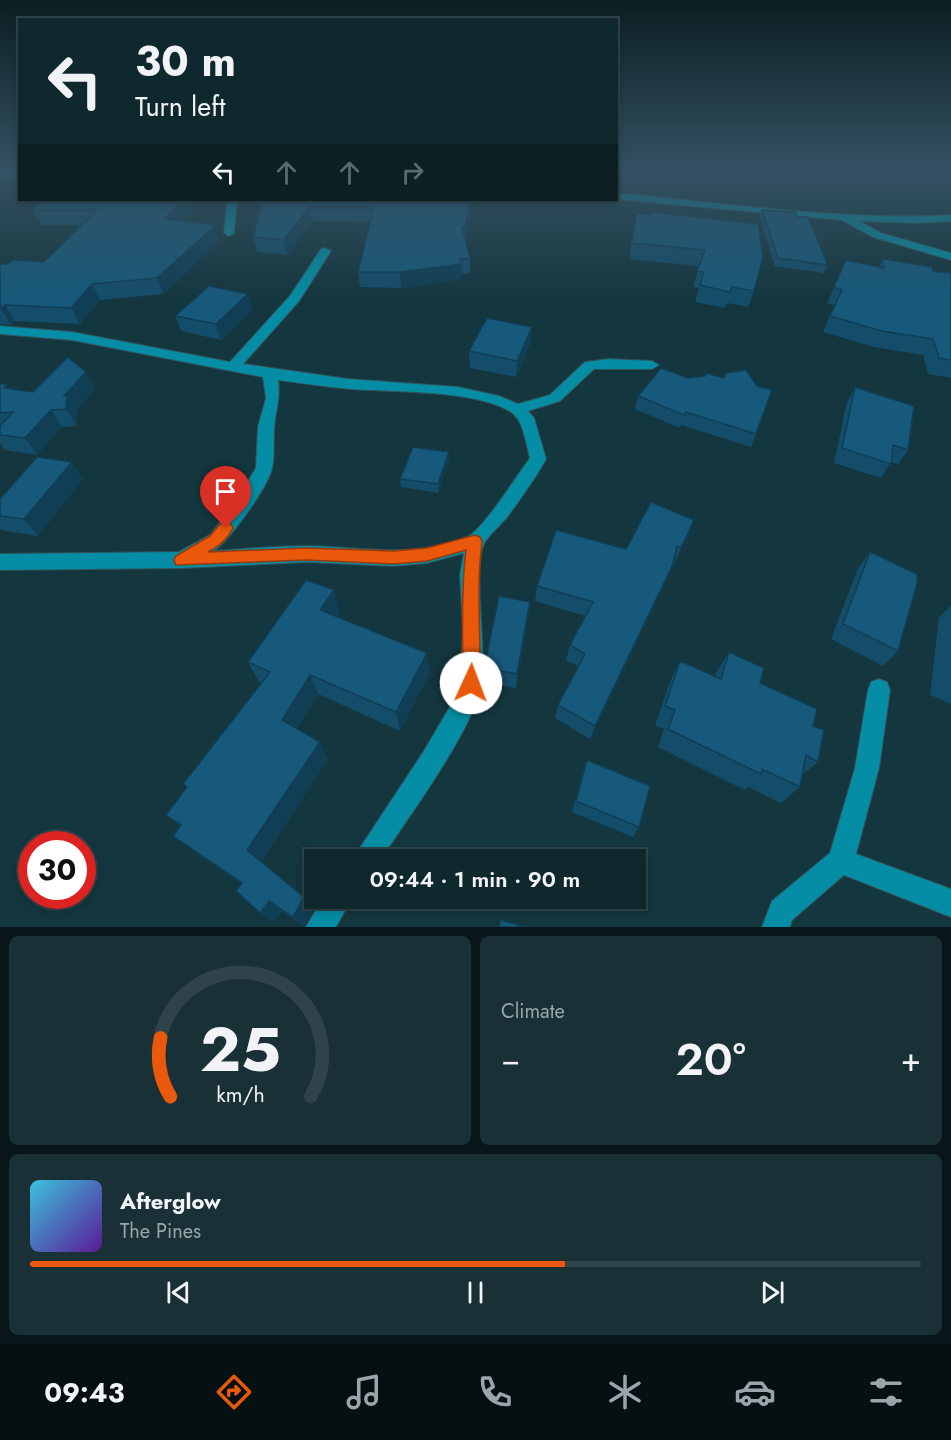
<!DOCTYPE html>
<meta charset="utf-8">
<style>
:root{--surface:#0f282e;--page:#183036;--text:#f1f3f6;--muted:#9ba6aa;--line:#2f444a;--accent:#ea580c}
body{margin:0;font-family:Jost,sans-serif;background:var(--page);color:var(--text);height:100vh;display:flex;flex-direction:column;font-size:22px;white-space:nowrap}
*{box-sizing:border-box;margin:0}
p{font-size:20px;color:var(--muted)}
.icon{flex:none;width:33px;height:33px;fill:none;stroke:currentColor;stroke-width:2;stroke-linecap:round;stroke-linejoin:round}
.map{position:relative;height:927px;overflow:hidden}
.drawer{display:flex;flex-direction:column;gap:9px;padding:9px;background:#081619;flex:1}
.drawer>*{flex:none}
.banner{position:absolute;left:18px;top:18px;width:600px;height:183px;border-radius:0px;box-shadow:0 3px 9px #0003,0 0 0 2px var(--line);background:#0f282e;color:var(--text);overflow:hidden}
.speed{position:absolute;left:18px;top:831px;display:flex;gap:12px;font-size:30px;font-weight:700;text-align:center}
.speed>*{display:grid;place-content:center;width:78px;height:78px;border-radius:50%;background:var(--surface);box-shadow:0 3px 9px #0003,0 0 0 2px var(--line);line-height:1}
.speed .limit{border:9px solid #d22;background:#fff;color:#111}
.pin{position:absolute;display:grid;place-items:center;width:51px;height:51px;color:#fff;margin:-62px -26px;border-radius:50% 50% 50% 0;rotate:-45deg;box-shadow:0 0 6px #0007}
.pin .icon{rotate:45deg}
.me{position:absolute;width:66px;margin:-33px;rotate:2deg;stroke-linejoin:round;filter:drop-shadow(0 0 4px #0008)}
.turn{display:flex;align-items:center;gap:21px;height:126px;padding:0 18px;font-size:27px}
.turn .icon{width:78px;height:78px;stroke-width:2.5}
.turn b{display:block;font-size:42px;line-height:51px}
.lanes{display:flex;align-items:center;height:57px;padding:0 18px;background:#0003;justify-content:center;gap:30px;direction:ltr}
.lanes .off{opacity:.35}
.big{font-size:45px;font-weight:600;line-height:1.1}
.drawer .tile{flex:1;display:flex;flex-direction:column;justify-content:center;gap:9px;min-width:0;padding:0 21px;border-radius:9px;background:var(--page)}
.drawer .dial{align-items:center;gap:0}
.dial svg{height:156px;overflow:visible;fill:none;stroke:var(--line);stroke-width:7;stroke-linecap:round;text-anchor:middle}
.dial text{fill:var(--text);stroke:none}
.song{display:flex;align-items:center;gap:18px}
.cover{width:72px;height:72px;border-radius:9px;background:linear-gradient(135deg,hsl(190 70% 55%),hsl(270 70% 35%))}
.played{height:6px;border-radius:3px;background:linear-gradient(90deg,var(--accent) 60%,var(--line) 60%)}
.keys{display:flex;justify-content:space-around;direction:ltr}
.heat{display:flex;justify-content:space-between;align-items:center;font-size:33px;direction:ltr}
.drawer .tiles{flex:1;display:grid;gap:9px;grid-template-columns:1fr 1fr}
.tile:last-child{grid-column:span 2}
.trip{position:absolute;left:304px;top:849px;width:342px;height:60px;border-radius:0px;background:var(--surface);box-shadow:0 3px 9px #0003,0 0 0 2px var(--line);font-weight:600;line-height:60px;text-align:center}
.dock{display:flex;height:96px;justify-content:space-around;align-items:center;background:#061012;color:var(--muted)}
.dock .icon{width:42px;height:42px}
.dock .selected{color:var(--accent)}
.dock b{font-size:27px;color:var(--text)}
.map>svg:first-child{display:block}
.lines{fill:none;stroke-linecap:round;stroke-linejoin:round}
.minor-casing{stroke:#345158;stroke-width:2}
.minor{fill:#048da4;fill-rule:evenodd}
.wall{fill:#144d69}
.shaded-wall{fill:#103e55}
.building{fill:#17597a;stroke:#103e55;stroke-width:1.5}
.route{fill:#ea580c;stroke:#983908;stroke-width:1.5}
</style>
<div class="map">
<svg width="951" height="927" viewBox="0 0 951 927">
<rect width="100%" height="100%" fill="#14363e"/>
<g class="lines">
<defs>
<path id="minor" d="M0,173H20V179H0Z
M616,193C727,203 840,221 951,215V221L918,223L859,221L881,233L951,253V260L873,237L842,220L616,199Z
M227,200H237L234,233L229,236L224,233Z
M325,248L331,251L299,301L243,364L348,379L458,387L499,396L518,404L550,395L585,362L609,359L652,361L659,365L652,369H594L560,401L528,411L534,418L546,459C535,479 521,498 508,516C501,525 489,534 484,544C473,567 486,648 482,681C477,725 407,819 380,860H352L424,751L451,705L460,683L463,631L460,574L464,553L427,563L394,566L307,562L182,568L0,570V554L179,552L210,535L229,511L256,468L258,427L266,398L263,377L72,340L0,334V326L72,332L230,362L290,296L321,249ZM278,380C302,383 327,387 351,389C393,392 477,390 511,412C524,421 526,444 530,458C517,475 484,529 467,537C419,559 360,547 309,546C277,546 245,549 213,551C229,542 269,485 272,468C275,456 273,442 274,430C275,410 281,401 278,380Z
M879,679L887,682L890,690L879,768L856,854L951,889V917L844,875L792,920L790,927H762L772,901L830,853L855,768L868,690L871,682Z
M323,898H352L336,927H306Z"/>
</defs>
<use href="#minor" class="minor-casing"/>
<use href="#minor" class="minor"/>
</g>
<path class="wall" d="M42,200H199L181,221L220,240L164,294L100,300L80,324L15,321L11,325L0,324V264L44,262L82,225H41L33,210Z
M263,200H474L466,240L470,258V273L461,274L462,279L401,288L360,287L358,272L371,222L312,221L288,255L257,252L253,237Z
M762,210L797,217L828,265L824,273L775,266L759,217Z
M636,214L758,224L754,291L748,307L727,303L725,308L695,302L699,288L693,287L699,266L629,259L633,229Z
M883,259L933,271L951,273V378L928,374L923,355L874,347L823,332L834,305L827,303L846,260L879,267Z
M248,294L253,310L221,340L181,331L175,316Z
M531,343L516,377L470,368L469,351Z
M86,372L95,389L76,411L77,413V426L62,427L37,455L5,450L0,443V384L11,389L33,392Z
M688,378L756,434L751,447L681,425L680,428L635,409L638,396Z
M855,387L908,450L898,464L891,462L881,478L834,463L847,402Z
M449,452V460L438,493L401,487L400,479Z
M83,479L38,536L1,530L0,529V499Z
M694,520L688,536L674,564L673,563L667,580L590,739L555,718L558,705L578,666L566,660L570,645L585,616L535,601L537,586Z
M870,552L898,651L883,666L831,639L858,568Z
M951,606V704L930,695L939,617Z
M340,612L337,617L430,673L400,731L318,694L297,729L328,759L261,862L315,908L304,926L282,911L274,922L260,913L242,884L191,849L173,836L180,826L166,815L187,788L183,784L262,683L259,682L248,662Z
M528,617L516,688L484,682V668Z
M729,652L760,683L813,726L818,762L802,775L800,787L781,803L748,787L745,790L658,747L664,729L655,725L670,682L680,661L715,677L716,673Z
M587,760L639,827L633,837L572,812L583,772Z"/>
<path class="shaded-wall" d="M182,200H199L171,234L165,219Z
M471,200H474L465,242V228Z
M309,207L312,221L288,255L284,240Z
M216,225L220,240L164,294L157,278Z
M461,264L462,279L401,288L400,272Z
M92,284L100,300L80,324L71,308Z
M248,294L253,310L221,340L216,324Z
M5,305L15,321L11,325L1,309Z
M532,327L531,343L516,377L517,361Z
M86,372L95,389L76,411L77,413V426L66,409L64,396Z
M51,410L62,427L37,455L25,438Z
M449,452V460L438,493V484Z
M72,462L83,479L38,536L24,519Z
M694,520L688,536L674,564L681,548Z
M673,564L667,580L590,739L595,726Z
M334,590L340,612L328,631L320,610Z
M530,602L528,617L516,688L517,674Z
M427,653L430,673L400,731L396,712Z
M310,675L318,694L292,738L282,720Z
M320,742L328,759L261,863L247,850Z
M304,897L315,908L304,926L293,917Z
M269,901L282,911L274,922L260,913Z"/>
<path class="building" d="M42,200H182L165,219L216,225L157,278L92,284L71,308L5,305L0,308V264H7L13,260L44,262L97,210H33Z
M263,200H471L465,228L462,227L470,258L460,259L461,264L400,272H358L374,207H309L284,240L253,237Z
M762,210L795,212L797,217H808L828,265L778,258Z
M650,212L758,224L763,257L754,291L732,287L730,292L700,285L704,272L697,271L705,250L632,243L636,214L650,215Z
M883,259L932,267L933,271L951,273V360L939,358L933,339L882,331L830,316L842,290L834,287L846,260L884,268Z
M209,286L248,294L216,324L175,316Z
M487,318L532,327L517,361L469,351Z
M68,357L86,372L64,396H67L66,409L51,410L25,438L0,435V426L13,412L0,413V384H7L4,388L33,392Z
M661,368L688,378L705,376L706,373L724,378L726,373L746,370L757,386L772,390L756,434L686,412L684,415L638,396Z
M855,387L914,406L908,450L893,445L891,464L842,448Z
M413,447L449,452L438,484L400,479Z
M37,457L72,462L24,519L0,516V499Z
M651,502L694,520L681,548L677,546L673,564L595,726L558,705L585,654L570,645L593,602L537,586L556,530L626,549Z
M870,552L917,574V584L898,651L843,624Z
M306,580L334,590L320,610L427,653L396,712L310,675L282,720L320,742L247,850L304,897L293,917L269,901L260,913L236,891L242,883L173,836L181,825L166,815L187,787L183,784L270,672L248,662Z
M499,596L530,602L517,674L484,668Z
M729,652L764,668L760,683L817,709L813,726L824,730L818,762L806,755L800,787L762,769L761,774L668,729L675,710L665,706L680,661L721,679Z
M587,760L650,786L639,827L576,801Z
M501,920L525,927H499Z"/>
<linearGradient id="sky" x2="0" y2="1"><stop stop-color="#0b1e22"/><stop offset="0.57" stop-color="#345263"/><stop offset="1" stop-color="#345263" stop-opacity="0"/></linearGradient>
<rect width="951" height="300" fill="url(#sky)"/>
<path class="route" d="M226,522L231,524L233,528C227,540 219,546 208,552L307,548L394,551L427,548L475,535L480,537L482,542C476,588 481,636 480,683L477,689L471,692L464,689L462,683C464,639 460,594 466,550L427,561L394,564L307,560L176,565L174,560L176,556L210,536L220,524Z"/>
</svg>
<div class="speed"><div class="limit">30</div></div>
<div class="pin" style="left:226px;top:528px;background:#d93025"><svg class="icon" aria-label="arrive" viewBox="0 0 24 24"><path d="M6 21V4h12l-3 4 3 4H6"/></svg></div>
<svg class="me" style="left:471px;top:683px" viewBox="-20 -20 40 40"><circle r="19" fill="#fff"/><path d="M0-13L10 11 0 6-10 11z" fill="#ea580c"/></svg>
<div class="trip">09:44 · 1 min · 90 m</div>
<div class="banner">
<div class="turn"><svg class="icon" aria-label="left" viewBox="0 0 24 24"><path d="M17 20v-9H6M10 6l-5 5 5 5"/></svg><div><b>30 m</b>Turn left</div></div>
<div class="lanes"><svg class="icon" aria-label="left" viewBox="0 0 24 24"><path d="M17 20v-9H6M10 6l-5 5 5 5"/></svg><svg class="icon off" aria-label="ahead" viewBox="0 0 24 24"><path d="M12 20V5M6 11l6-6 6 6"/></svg><svg class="icon off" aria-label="ahead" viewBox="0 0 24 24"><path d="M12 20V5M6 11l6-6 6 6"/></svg><svg class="icon off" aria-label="right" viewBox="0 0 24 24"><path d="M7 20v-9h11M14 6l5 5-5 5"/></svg></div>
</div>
</div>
<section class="drawer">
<div class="tiles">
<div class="tile dial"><svg viewBox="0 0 100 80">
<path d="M14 69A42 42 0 1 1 86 69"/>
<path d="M14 69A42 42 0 0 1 9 39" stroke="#ea580c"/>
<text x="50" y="56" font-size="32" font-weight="700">25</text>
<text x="50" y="72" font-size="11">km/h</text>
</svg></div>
<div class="tile"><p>Climate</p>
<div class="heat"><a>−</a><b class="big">20°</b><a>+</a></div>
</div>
<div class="tile">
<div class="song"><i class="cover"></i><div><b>Afterglow</b><p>The Pines</p></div></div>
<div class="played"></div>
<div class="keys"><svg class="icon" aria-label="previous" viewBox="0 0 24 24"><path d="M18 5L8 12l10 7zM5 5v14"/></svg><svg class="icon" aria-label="pause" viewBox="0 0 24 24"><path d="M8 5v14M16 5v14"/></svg><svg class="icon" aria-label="next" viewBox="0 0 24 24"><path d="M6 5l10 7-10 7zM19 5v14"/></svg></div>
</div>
</div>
</section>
<nav class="dock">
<b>09:43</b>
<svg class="icon selected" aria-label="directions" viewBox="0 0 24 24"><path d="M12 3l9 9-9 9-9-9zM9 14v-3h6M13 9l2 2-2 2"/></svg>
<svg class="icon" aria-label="music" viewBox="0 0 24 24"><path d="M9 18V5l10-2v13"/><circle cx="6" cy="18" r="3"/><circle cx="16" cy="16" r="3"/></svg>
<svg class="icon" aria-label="phone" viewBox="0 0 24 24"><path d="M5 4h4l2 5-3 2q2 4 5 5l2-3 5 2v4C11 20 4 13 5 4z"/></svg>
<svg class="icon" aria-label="climate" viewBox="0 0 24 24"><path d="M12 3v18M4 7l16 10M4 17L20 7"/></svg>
<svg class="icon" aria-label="car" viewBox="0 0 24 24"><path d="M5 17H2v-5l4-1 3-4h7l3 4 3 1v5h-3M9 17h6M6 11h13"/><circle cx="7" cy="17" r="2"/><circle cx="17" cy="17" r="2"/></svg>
<svg class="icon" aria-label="filters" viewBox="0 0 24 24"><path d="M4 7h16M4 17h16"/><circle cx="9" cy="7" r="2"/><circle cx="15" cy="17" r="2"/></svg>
</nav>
